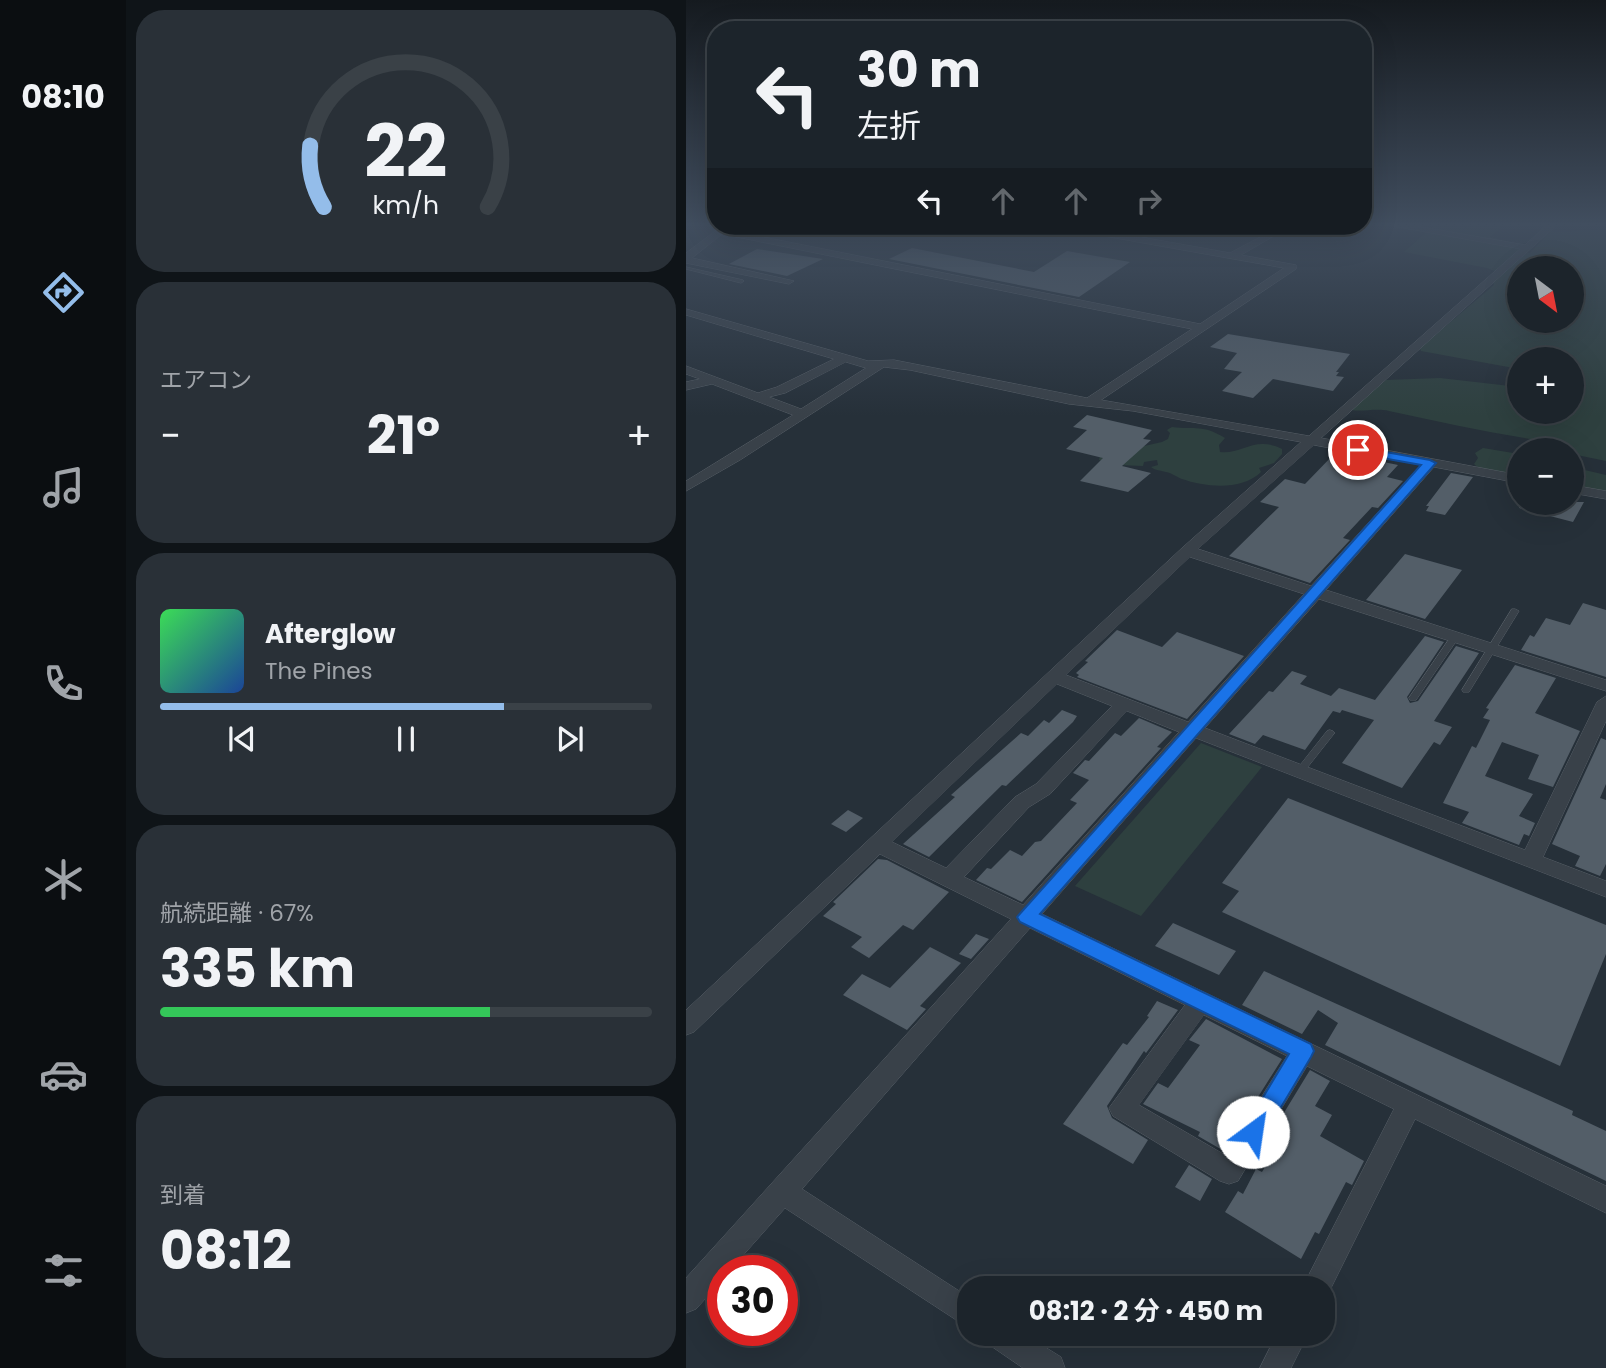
<!DOCTYPE html>
<html lang="ja">
<meta charset="utf-8">
<style>
:root{--surface:#1c242b;--page:#293037;--text:#f1f3f6;--muted:#a0a4a9;--line:#3a4147;--accent:#94bdea}
body{margin:0;font-family:Poppins,"Noto Sans JP",sans-serif;background:var(--page);color:var(--text);height:100vh;display:flex;flex-direction:column;font-size:26px;white-space:nowrap}
*{box-sizing:border-box;margin:0}
p{font-size:23px;color:var(--muted)}
.icon{flex:none;width:38px;height:38px;fill:none;stroke:currentColor;stroke-width:2;stroke-linecap:round;stroke-linejoin:round}
.map{position:relative;flex:1;overflow:hidden}
.drawer{display:flex;flex-direction:column;gap:10px;padding:10px;background:#0f1418;width:560px}
.drawer>*{flex:none}
.hud{position:absolute;left:21px;top:21px;width:665px;height:214px;border-radius:28px;box-shadow:0 7px 28px #0002,0 0 0 2px var(--line);background:#1c242b;color:var(--text);overflow:hidden}
.needle{width:46px;rotate:148deg}
.buttons{position:absolute;left:821px;top:256px;display:grid;gap:14px}
.buttons a{display:grid;place-items:center;width:77px;height:77px;border-radius:50%;background:var(--surface);box-shadow:0 7px 28px #0002,0 0 0 2px var(--line);font-size:35px}
.speed{position:absolute;left:21px;top:1255px;display:flex;gap:14px;font-size:35px;font-weight:700;text-align:center}
.speed>*{display:grid;place-content:center;width:91px;height:91px;border-radius:50%;background:var(--surface);box-shadow:0 7px 28px #0002,0 0 0 2px var(--line);line-height:1}
.speed .limit{border:10px solid #d22;background:#fff;color:#111}
.pin{position:absolute;display:grid;place-items:center;width:60px;height:60px;color:#fff;margin:-30px;border:4px solid #fff;border-radius:50%;box-shadow:0 2px 7px #0007}
.me{position:absolute;width:77px;margin:-38px;rotate:31deg;stroke-linejoin:round;filter:drop-shadow(0 0 5px #0008)}
.turn{display:flex;align-items:center;gap:24px;height:147px;padding:0 35px;font-size:32px}
.turn .icon{width:91px;height:91px;stroke-width:2.5}
.turn b{display:block;font-size:49px;line-height:60px}
.lanes{display:flex;align-items:center;height:66px;padding:0 35px;background:#0003;justify-content:center;gap:35px;direction:ltr}
.lanes .off{opacity:.35}
.big{font-size:52px;font-weight:700;line-height:1.1}
.drawer .card{flex:1;display:flex;flex-direction:column;justify-content:center;gap:10px;min-width:0;padding:0 24px;border-radius:28px;background:var(--page)}
.drawer .dial{align-items:center;gap:0}
.dial svg{height:182px;overflow:visible;fill:none;stroke:var(--line);stroke-width:7;stroke-linecap:round;text-anchor:middle}
.dial text{fill:var(--text);stroke:none}
.song{display:flex;align-items:center;gap:21px}
.cover{width:84px;height:84px;border-radius:10px;background:linear-gradient(135deg,hsl(130 70% 55%),hsl(220 70% 35%))}
.played{height:7px;border-radius:4px;background:linear-gradient(90deg,var(--accent) 70%,var(--line) 70%)}
.keys{display:flex;justify-content:space-around;direction:ltr}
.heat{display:flex;justify-content:space-between;align-items:center;font-size:38px;direction:ltr}
.charge{height:10px;border-radius:5px;background:linear-gradient(90deg,#34c759 67%,var(--line) 0)}
.trip{position:absolute;left:271px;top:1276px;width:378px;height:70px;border-radius:28px;background:var(--surface);box-shadow:0 7px 28px #0002,0 0 0 2px var(--line);font-weight:700;line-height:70px;text-align:center}
main{display:flex;flex:1;min-height:0}
.dock{display:flex;flex-direction:column;width:126px;justify-content:space-around;align-items:center;background:#0b0e11;color:var(--muted)}
.dock .icon{width:49px;height:49px}
.dock .on{color:var(--accent)}
.dock b{font-size:32px;color:var(--text)}
.map>svg:first-child{display:block}
.green{fill:#2e403f;fill-rule:evenodd}
.building{fill:#535e68}
.lines{fill:none;stroke-linecap:round;stroke-linejoin:round}
.service-casing{stroke:#575f67;stroke-width:1}
.minor-casing{stroke:#575f67;stroke-width:1}
.service{fill:#394149;fill-rule:evenodd}
.minor{fill:#394149;fill-rule:evenodd}
.route{fill:#1a73e8;stroke:#114b97;stroke-width:2}
</style>
<main>
<nav class="dock">
<b>08:10</b>
<svg class="icon on" aria-label="directions" viewBox="0 0 24 24"><path d="M12 3l9 9-9 9-9-9zM9 14v-3h6M13 9l2 2-2 2"/></svg>
<svg class="icon" aria-label="music" viewBox="0 0 24 24"><path d="M9 18V5l10-2v13"/><circle cx="6" cy="18" r="3"/><circle cx="16" cy="16" r="3"/></svg>
<svg class="icon" aria-label="phone" viewBox="0 0 24 24"><path d="M5 4h4l2 5-3 2q2 4 5 5l2-3 5 2v4C11 20 4 13 5 4z"/></svg>
<svg class="icon" aria-label="climate" viewBox="0 0 24 24"><path d="M12 3v18M4 7l16 10M4 17L20 7"/></svg>
<svg class="icon" aria-label="car" viewBox="0 0 24 24"><path d="M5 17H2v-5l4-1 3-4h7l3 4 3 1v5h-3M9 17h6M6 11h13"/><circle cx="7" cy="17" r="2"/><circle cx="17" cy="17" r="2"/></svg>
<svg class="icon" aria-label="filters" viewBox="0 0 24 24"><path d="M4 7h16M4 17h16"/><circle cx="9" cy="7" r="2"/><circle cx="15" cy="17" r="2"/></svg>
</nav>
<section class="drawer">
<div class="card dial"><svg viewBox="0 0 100 80">
<path d="M14 69A42 42 0 1 1 86 69"/>
<path d="M14 69A42 42 0 0 1 8 42" stroke="#94bdea"/>
<text x="50" y="56" font-size="32" font-weight="700">22</text>
<text x="50" y="72" font-size="11">km/h</text>
</svg></div>
<div class="card"><p>エアコン</p>
<div class="heat"><a>−</a><b class="big">21°</b><a>+</a></div>
</div>
<div class="card">
<div class="song"><i class="cover"></i><div><b>Afterglow</b><p>The Pines</p></div></div>
<div class="played"></div>
<div class="keys"><svg class="icon" aria-label="previous" viewBox="0 0 24 24"><path d="M18 5L8 12l10 7zM5 5v14"/></svg><svg class="icon" aria-label="pause" viewBox="0 0 24 24"><path d="M8 5v14M16 5v14"/></svg><svg class="icon" aria-label="next" viewBox="0 0 24 24"><path d="M6 5l10 7-10 7zM19 5v14"/></svg></div>
</div>
<div class="card"><p>航続距離 · 67%</p><b class="big">335 km</b><div class="charge"></div></div>
<div class="card"><p>到着</p><b class="big">08:12</b></div>
</section>
<div class="map">
<svg width="920" height="1368" viewBox="0 0 920 1368">
<rect width="100%" height="100%" fill="#263039"/>
<path class="green" d="M750,224H783L773,234L786,224H819L804,237L824,242L837,251L844,253L865,231C884,233 901,229 920,230V461L886,454V450H875L871,443C814,435 758,423 703,411C690,408 678,412 665,410L700,380L754,378L833,387V411H886V396L898,393L886,389V384L890,382L886,378V359H833V369L735,351L734,348L808,285L806,279L811,272L801,268L718,252ZM833,268H886V320H833Z
M486,427C510,430 516,424 539,438L533,445L534,452C555,455 569,435 596,449V454L588,463L573,468L575,472C556,491 519,487 496,479C491,477 486,473 480,472C474,470 470,471 465,467L472,465L471,460L458,462L457,466L433,465L413,460L414,456L476,442L482,439L484,433L481,430Z
M797,448L833,454V476L796,471L788,464L792,458L789,453Z
M886,467L920,475V492L886,487Z
M515,743L576,767L455,916L389,886Z"/>
<path class="building" d="M226,248L348,272L381,251L444,262L393,297L203,259Z
M71,249L137,259L101,276L43,264Z
M542,334L664,354L650,372H653L650,376L658,377L647,391L587,379L567,398L536,391L556,372L538,369L551,353L524,347Z
M401,415L466,430L457,439L465,440L436,466L465,473L442,492L394,481L417,458L380,449L401,430L387,427Z
M650,452L712,465L701,477L717,481L692,508L686,507L657,538L664,540L624,583L543,556L593,507L574,502L599,479L619,484Z
M765,473L787,477L759,515L740,511L743,506H740Z
M834,502H898L887,522L833,508Z
M719,554L776,570L739,619L680,600Z
M897,603L920,610V677L835,650L844,635L848,637L860,618L884,625Z
M431,630L476,647L491,632L558,656L501,719L391,677L393,675L390,673L402,662L399,661L402,658Z
M739,636L758,642L721,697L724,703L732,701L770,646L793,653L748,721L766,727L754,745L748,742L716,788L656,763L688,720L656,710L654,713L647,711L619,750L577,735L569,744L543,734L583,691L587,692L606,671L621,676L614,684L645,696L653,688L689,700Z
M829,665L870,678L849,713L894,731L867,787L842,779L853,755L816,742L799,776L847,794L833,816L849,823L843,836L838,834L833,845L776,823L783,812L757,803L786,746L790,748L804,720L797,718L803,709L800,708Z
M376,710L391,716L387,722L320,786L316,785L243,857L217,844L269,797L265,795L283,779L335,733L342,736L358,720L363,723Z
M453,718L486,732L471,747L475,748L336,902L290,880L301,868L305,869L324,850L336,856L349,842L355,841L391,803L384,800L403,780L387,773L399,760L403,761L429,733L435,736Z
M915,738L920,740V784L914,798L920,800V864L914,876L889,866L894,856L866,844Z
M602,798L920,925V954L874,1066L536,912L553,891L536,883Z
M162,810L177,818L160,832L145,824Z
M192,859L201,860L263,892L227,930L217,925L183,958L165,947L176,937L137,916L150,904L147,902Z
M487,923L550,951L533,975L469,946Z
M290,934L303,939L285,959L273,954Z
M244,947L275,963L234,1006L240,1009L221,1030L157,995L176,974L204,988Z
M578,971L887,1111L886,1115L920,1131V1181L639,1045L652,1023L632,1010L616,1034L556,1005Z
M471,1001L492,1010L460,1053L458,1051L421,1106L426,1118L462,1140L447,1164L377,1124L437,1043L441,1045L463,1017L461,1016Z
M520,1019L596,1059L538,1151L512,1136L514,1132L457,1104L472,1083L482,1088L514,1045L503,1040Z
M624,1070L644,1081L629,1106L646,1115L634,1136L678,1161L666,1185L660,1182L633,1234L629,1232L615,1259L539,1212L552,1191L557,1194L570,1169L576,1172L592,1145L589,1144L602,1119L596,1116Z
M503,1165L526,1179L514,1201L489,1187Z"/>
<g class="lines">
<defs>
<path id="service" d="M0,267L57,280L58,281L55,283L0,269Z
M826,609H829L833,611L783,692H777L776,690Z
M766,635H772L773,637L730,700H724L723,698Z
M644,730L647,731L649,733L647,735L617,773H611L609,771L611,769L641,731Z"/>
<path id="minor" d="M696,224H718L839,245L862,224H872L635,438L833,475V483L748,467L640,590L920,680V691L633,599L519,728L839,850L911,702L920,696V721L857,857L920,881V897L510,738L356,914L920,1186V1213L729,1119L640,1298L637,1299V1288H616L708,1109L621,1066L552,1181L543,1184L534,1181L427,1116L423,1108L499,1005L344,928L116,1189L284,1298V1329L99,1208L44,1270H37V1279L10,1309L0,1313V1278L325,919L194,854L8,1032L0,1035V1010L496,548L615,442L447,411L383,404L224,370L198,367L54,460L0,491V481L107,415L26,384L0,390V382L14,379L0,374V366L72,393L91,387L148,359L0,315V309L182,361L208,360L401,398L506,329L36,234L6,258L108,281L103,284L0,263V253L36,226H45L42,230L514,324L598,268L379,229L375,226H393L544,253L595,226H605L555,255L610,265V269L415,400L623,436L834,249ZM160,362L180,368L115,409L83,397L99,393ZM628,445L735,465L625,586L512,549ZM504,557L618,594L502,722L380,675ZM371,684L426,706L350,784L329,797L260,868L206,842ZM441,711L493,732L337,905L278,877L343,807L364,794ZM518,1015L601,1056L539,1155L453,1105Z
M886,485L920,491V499L886,493Z
M297,1334H338L375,1357L379,1368H337L302,1344Z
M591,1334H622L605,1368H574Z"/>
</defs>
<use href="#service" class="service-casing"/>
<use href="#minor" class="minor-casing"/>
<use href="#service" class="service"/>
<use href="#minor" class="minor"/>
</g>
<linearGradient id="sky" x2="0" y2="1"><stop stop-color="#151a1f"/><stop offset="0.54" stop-color="#414e5f"/><stop offset="1" stop-color="#414e5f" stop-opacity="0"/></linearGradient>
<rect width="920" height="416" fill="url(#sky)"/>
<path class="route" d="M672,447L744,460L750,463L354,914L625,1044L628,1051L625,1057L576,1139L567,1142L559,1139L556,1132L603,1054L334,922L331,917L735,465L668,453V448Z"/>
</svg>
<div class="buttons">
<a><svg class="needle" viewBox="-14 -14 28 28"><path d="M0-13l5 13h-10z" fill="#e53935"/><path d="M0 13l5-13h-10z" fill="#a0a4a9"/></svg></a>
<a>+</a>
<a>−</a>
</div>
<div class="speed"><div class="limit">30</div></div>
<div class="pin" style="left:672px;top:450px;background:#d93025"><svg class="icon" aria-label="arrive" viewBox="0 0 24 24"><path d="M6 21V4h12l-3 4 3 4H6"/></svg></div>
<svg class="me" style="left:567px;top:1132px" viewBox="-20 -20 40 40"><circle r="19" fill="#fff"/><path d="M0-13L10 11 0 6-10 11z" fill="#1a73e8"/></svg>
<div class="trip">08:12 · 2 分 · 450 m</div>
<div class="hud">
<div class="turn"><svg class="icon" aria-label="left" viewBox="0 0 24 24"><path d="M17 20v-9H6M10 6l-5 5 5 5"/></svg><div><b>30 m</b>左折</div></div>
<div class="lanes"><svg class="icon" aria-label="left" viewBox="0 0 24 24"><path d="M17 20v-9H6M10 6l-5 5 5 5"/></svg><svg class="icon off" aria-label="ahead" viewBox="0 0 24 24"><path d="M12 20V5M6 11l6-6 6 6"/></svg><svg class="icon off" aria-label="ahead" viewBox="0 0 24 24"><path d="M12 20V5M6 11l6-6 6 6"/></svg><svg class="icon off" aria-label="right" viewBox="0 0 24 24"><path d="M7 20v-9h11M14 6l5 5-5 5"/></svg></div>
</div>
</div>
</main>
